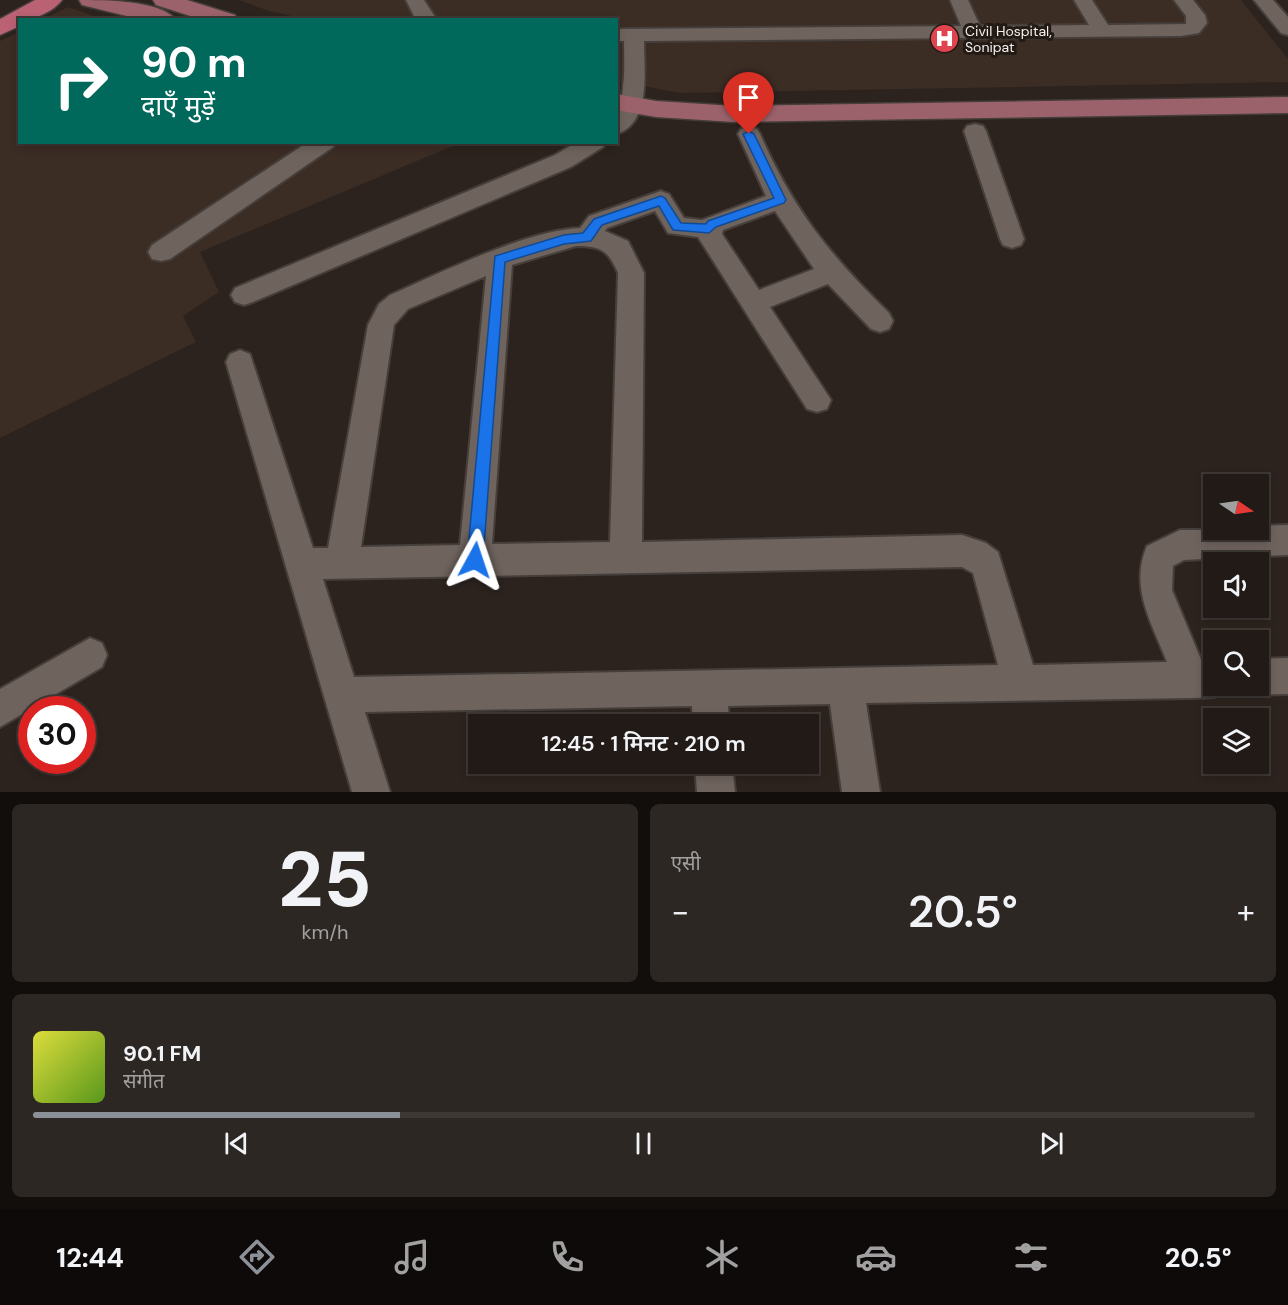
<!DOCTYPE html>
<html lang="hi">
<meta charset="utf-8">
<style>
:root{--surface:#211a16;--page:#2d2723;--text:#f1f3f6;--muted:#a2a1a1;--line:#3e3835;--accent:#8c9099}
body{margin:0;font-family:"DM Sans","Noto Sans Devanagari",sans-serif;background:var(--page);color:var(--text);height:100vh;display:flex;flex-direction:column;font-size:22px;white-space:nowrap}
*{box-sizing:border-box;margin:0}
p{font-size:20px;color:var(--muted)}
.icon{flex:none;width:33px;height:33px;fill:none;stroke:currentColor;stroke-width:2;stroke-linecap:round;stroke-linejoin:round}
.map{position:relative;height:792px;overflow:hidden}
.sheet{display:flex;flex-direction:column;gap:12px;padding:12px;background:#120e0c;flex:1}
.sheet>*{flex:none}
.banner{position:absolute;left:18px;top:18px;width:600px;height:126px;border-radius:0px;box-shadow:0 3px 9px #0003,0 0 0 2px var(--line);background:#00695c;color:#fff;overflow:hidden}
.needle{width:39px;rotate:103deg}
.tools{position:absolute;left:1203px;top:474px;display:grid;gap:12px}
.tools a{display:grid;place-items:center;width:66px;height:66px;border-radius:0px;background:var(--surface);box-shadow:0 3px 9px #0003,0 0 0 2px var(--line);font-size:30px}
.speed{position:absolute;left:18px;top:696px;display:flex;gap:12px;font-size:30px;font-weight:700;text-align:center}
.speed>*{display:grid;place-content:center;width:78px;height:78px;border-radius:50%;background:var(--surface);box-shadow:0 3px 9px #0003,0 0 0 2px var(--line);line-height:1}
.speed .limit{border:9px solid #d22;background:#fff;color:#111}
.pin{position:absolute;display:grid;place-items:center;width:51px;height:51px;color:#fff;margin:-62px -26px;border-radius:50% 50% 50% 0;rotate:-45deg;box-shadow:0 0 6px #0007}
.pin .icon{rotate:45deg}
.me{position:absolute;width:66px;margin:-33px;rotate:5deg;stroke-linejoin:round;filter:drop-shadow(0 0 4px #0008)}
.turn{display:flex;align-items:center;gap:21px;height:126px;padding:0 24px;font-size:27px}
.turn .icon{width:78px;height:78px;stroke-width:2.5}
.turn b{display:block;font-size:42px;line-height:51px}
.big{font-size:45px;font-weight:600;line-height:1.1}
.sheet .card{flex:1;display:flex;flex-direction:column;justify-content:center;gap:9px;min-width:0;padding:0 21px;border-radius:9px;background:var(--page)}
.sheet .dial{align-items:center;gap:0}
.dial b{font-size:78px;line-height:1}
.song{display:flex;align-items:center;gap:18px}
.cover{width:72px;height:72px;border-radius:9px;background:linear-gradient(135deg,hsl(60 70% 55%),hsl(90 70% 35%))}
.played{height:6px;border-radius:3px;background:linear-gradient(90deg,var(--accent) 30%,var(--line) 30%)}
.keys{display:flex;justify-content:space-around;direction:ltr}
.heat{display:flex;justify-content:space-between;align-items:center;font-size:33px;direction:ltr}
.sheet .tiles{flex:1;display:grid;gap:12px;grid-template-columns:1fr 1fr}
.card:last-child{grid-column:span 2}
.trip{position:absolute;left:468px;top:714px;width:351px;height:60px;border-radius:0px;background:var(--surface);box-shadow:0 3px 9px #0003,0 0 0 2px var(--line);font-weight:600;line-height:60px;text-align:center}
.dock{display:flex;height:96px;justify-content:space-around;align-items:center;background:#0d0a09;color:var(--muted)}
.dock .icon{width:42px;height:42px}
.dock .current{color:var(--accent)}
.dock b{font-size:27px;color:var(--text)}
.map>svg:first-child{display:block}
.built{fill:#3b2c24}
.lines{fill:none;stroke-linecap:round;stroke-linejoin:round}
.minor-casing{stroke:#453e3a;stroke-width:4}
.major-casing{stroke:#453e3a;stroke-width:3}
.highway-casing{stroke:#453e3a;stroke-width:3}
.minor{fill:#6e635d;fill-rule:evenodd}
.major{fill:#9c626b;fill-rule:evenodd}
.highway{fill:#ba6174;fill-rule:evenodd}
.route{fill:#1a73e8;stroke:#114b97;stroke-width:1.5}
.labels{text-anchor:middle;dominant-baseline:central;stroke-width:6;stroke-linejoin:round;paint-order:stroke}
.far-poi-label{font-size:14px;fill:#f4eeeb;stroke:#221a15;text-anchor:start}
</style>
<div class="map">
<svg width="1288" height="792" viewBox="0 0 1288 792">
<rect width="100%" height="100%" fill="#2c231e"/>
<path class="built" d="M239,0H1241L1288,59V82L680,93L617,81L616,20H310L269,11Z
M68,7L103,19H43Z
M19,32L20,142L460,143L200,252L219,292L183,316L196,342L0,438V41Z"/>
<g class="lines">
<defs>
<path id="minor" d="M406,0H424L437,20H416Z
M950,0H968L980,26L1089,25L1074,0H1092L1108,25L1186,24V16L1174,0H1193L1205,15L1207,23L1199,33L1181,36L644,41C644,68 652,124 616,134C616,117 622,103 623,86C625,71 624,56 624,41H616V29L961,26Z
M1254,0H1273L1288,17V35L1281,33Z
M975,124L983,126L986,131L1024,239L1021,245L1012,248L1003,245L1000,239L964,131L967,126Z
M749,127L757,129L760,134C794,211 830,255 889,313L893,321L889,329L880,332L871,329L828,284L770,307L831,400L827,409L817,412L807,409L698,237L668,233L655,211L607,228L605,231L628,241L644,273L642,542L962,535L986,543L998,552L1033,665L1167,662C1152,623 1129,588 1147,546L1180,530H1258V526L1288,525V555L1184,560L1173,566L1172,590L1202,662L1214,661V686H1229L1226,691L1214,697L1192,698L866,703L880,792H842L830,704L728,706L729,724H693L692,706L365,712L390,792H352L226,362L230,354L240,350L250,354L313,548H328L368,325L379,304L390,295C440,273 527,230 580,228L589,216L661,191L669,194L684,218L702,220L766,196L738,134L741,129ZM775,211L814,269L759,290L722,234L723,230ZM576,246C601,246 608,250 618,273L610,542L492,544L512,265ZM486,276L460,545L361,547L394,325L408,309ZM962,567L973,573L998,665L354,677L323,579Z
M308,142H336L333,147L170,259L161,261L152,259L148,252L152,245Z
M577,142H606L603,147L571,167L253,302L244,305L235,302L231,295L235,288L555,155Z
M90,638L102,643L107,655L102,667L0,727V689Z
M1288,658V694L1258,695L1246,689L1244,686H1258V659Z
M695,764H732L735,792H697Z"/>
<path id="major" d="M79,0C102,0 162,0 176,20H143L82,5Z
M153,0H187L235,15L238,20H203L156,5Z
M616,94L656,101L734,106L1288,97V113L734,122L656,117L616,110Z"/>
<path id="highway" d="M35,0H62C53,12 34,20 20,20V26L0,35V19Z"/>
</defs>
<use href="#minor" class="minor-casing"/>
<use href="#major" class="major-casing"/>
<use href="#highway" class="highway-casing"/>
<use href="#minor" class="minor"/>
<use href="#major" class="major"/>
<use href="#highway" class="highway"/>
</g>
<path class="route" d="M749,131L754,134L786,200L784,203L716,227L709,233L673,230L659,206L602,225L591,241L564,244L505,262L483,560L480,566L475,568L469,566L467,560L495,256L564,235L583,233L594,219L661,196L665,198L681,223L706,224L708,221L774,198L743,134Z"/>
<defs>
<symbol id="hospital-disc" viewBox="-11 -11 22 22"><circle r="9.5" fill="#e0444e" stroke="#221a15"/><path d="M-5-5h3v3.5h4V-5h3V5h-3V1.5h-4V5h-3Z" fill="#fff"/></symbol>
</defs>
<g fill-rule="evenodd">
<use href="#hospital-disc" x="928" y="22" width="33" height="33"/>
</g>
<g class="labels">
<g class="far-poi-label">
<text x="965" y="31">Civil Hospital,<tspan x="965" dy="16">Sonipat</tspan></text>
</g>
</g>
</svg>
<div class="tools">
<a><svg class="needle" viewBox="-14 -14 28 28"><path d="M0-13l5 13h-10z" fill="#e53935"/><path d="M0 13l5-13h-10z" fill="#a2a1a1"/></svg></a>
<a><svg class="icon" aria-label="sound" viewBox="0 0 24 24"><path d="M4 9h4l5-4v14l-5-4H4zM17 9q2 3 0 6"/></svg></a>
<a><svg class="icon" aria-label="search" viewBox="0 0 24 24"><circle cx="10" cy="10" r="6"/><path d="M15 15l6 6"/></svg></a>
<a><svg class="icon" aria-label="layers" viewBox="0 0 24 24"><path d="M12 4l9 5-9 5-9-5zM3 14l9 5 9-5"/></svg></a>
</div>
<div class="speed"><div class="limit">30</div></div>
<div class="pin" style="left:749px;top:134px;background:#d93025"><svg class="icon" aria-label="arrive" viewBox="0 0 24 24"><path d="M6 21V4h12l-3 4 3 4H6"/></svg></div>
<svg class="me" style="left:475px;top:560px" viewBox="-20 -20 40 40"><path d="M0-17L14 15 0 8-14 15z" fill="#1a73e8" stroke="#fff" stroke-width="4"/></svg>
<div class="trip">12:45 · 1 मिनट · 210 m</div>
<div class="banner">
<div class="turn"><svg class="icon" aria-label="right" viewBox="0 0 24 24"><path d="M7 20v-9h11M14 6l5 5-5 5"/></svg><div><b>90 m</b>दाएँ मुड़ें</div></div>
</div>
</div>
<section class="sheet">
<div class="tiles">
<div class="card dial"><b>25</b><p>km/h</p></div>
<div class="card"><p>एसी</p>
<div class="heat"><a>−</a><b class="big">20.5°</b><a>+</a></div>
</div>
<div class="card">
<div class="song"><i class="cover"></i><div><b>90.1 FM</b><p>संगीत</p></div></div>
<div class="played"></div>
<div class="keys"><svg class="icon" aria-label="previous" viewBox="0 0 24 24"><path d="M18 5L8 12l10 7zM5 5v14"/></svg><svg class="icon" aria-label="pause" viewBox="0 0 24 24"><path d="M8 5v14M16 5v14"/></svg><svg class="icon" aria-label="next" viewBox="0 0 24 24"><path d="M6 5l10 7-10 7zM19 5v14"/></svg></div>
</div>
</div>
</section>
<nav class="dock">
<b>12:44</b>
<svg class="icon current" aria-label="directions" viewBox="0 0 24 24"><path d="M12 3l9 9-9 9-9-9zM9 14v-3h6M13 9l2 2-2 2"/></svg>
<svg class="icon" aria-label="music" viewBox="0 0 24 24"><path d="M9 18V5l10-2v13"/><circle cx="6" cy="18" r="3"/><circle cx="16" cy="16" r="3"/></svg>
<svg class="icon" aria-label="phone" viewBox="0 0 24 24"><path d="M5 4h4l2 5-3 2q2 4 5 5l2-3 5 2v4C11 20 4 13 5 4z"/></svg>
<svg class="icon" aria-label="climate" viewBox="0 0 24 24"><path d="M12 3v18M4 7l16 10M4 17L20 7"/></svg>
<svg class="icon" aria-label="car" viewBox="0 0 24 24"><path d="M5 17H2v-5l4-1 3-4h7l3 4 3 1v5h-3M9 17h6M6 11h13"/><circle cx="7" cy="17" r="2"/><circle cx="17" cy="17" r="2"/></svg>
<svg class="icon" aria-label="filters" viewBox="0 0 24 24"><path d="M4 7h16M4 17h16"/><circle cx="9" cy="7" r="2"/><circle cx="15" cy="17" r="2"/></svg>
<b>20.5°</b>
</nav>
